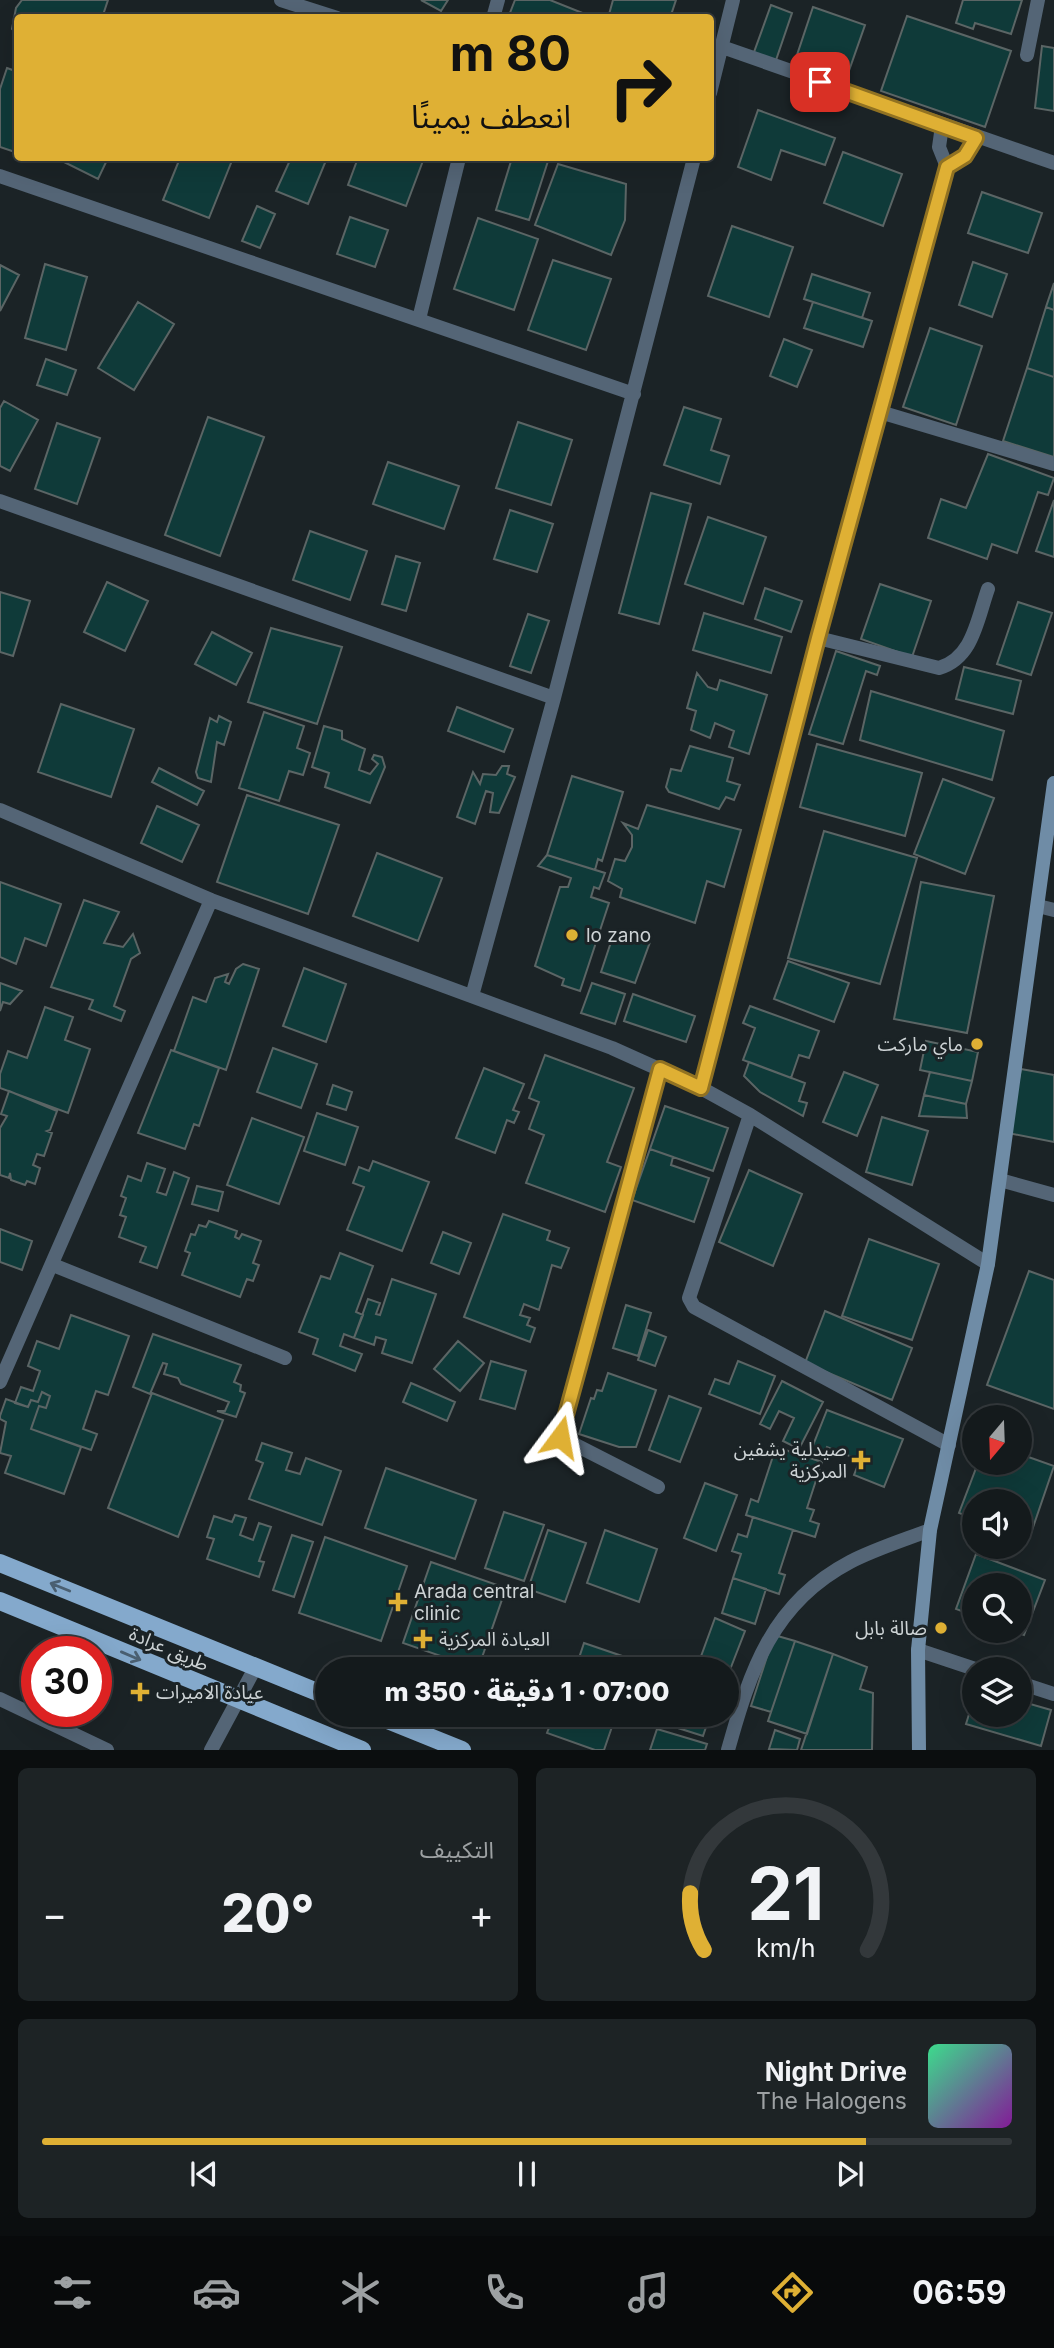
<!DOCTYPE html>
<html lang="ar">
<meta charset="utf-8">
<style>
:root{--surface:#141a1c;--page:#1d2325;--text:#f1f3f6;--muted:#9da1a3;--line:#33383b;--accent:#dfb034}
body{margin:0;font-family:Inter,"Noto Sans Arabic",sans-serif;background:var(--page);color:var(--text);direction:rtl;height:100vh;display:flex;flex-direction:column;font-size:26px;white-space:nowrap}
*{box-sizing:border-box;margin:0}
p{font-size:23px;color:var(--muted)}
.icon{flex:none;width:38px;height:38px;fill:none;stroke:currentColor;stroke-width:2;stroke-linecap:round;stroke-linejoin:round}
.map{position:relative;height:1750px;overflow:hidden;direction:ltr}
.side{display:flex;flex-direction:column;gap:18px;padding:18px;background:#0b0e0f;flex:1}
.side>*{flex:none}
.hud{position:absolute;left:14px;top:14px;width:700px;height:147px;border-radius:7px;box-shadow:0 7px 28px #0002,0 0 0 2px var(--line);direction:rtl;background:#dfb034;color:#111;overflow:hidden}
.needle{width:46px;rotate:199deg}
.fabs{position:absolute;left:962px;top:1405px;display:grid;gap:14px}
.fabs a{display:grid;place-items:center;width:70px;height:70px;border-radius:50%;background:var(--surface);box-shadow:0 7px 28px #0002,0 0 0 2px var(--line);font-size:35px}
.speed{position:absolute;left:21px;top:1636px;display:flex;gap:14px;font-size:35px;font-weight:700;text-align:center}
.speed>*{display:grid;place-content:center;width:91px;height:91px;border-radius:50%;background:var(--surface);box-shadow:0 7px 28px #0002,0 0 0 2px var(--line);line-height:1}
.speed .limit{border:10px solid #d22;background:#fff;color:#111}
.pin{position:absolute;display:grid;place-items:center;width:60px;height:60px;color:#fff;margin:-30px;border-radius:14px;box-shadow:0 4px 10px #0006}
.me{position:absolute;width:77px;margin:-38px;rotate:13deg;stroke-linejoin:round;filter:drop-shadow(0 0 5px #0008)}
.turn{display:flex;align-items:center;gap:24px;height:147px;padding:0 28px;font-size:32px}
.turn .icon{width:91px;height:91px;stroke-width:2.5}
.turn b{display:block;font-size:49px;line-height:60px}
.big{font-size:52px;font-weight:800;line-height:1.1}
.side .card{flex:1;display:flex;flex-direction:column;justify-content:center;gap:10px;min-width:0;padding:0 24px;border-radius:10px;background:var(--page)}
.side .dial{align-items:center;gap:0}
.dial svg{height:182px;overflow:visible;fill:none;stroke:var(--line);stroke-width:7;stroke-linecap:round;text-anchor:middle}
.dial text{fill:var(--text);stroke:none}
.song{display:flex;align-items:center;gap:21px}
.cover{width:84px;height:84px;border-radius:10px;background:linear-gradient(135deg,hsl(150 70% 55%),hsl(290 70% 35%))}
.played{height:7px;border-radius:4px;background:linear-gradient(90deg,var(--accent) 85%,var(--line) 85%)}
.keys{display:flex;justify-content:space-around;direction:ltr}
.heat{display:flex;justify-content:space-between;align-items:center;font-size:38px;direction:ltr}
.side .tiles{flex:1;display:grid;gap:18px;grid-template-columns:1fr 1fr}
.card:last-child{grid-column:span 2}
.trip{position:absolute;left:315px;top:1657px;width:424px;height:70px;border-radius:35px;background:var(--surface);box-shadow:0 7px 28px #0002,0 0 0 2px var(--line);font-weight:800;line-height:70px;text-align:center;direction:rtl}
.tabs{display:flex;height:112px;justify-content:space-around;align-items:center;background:#080a0b;color:var(--muted)}
.tabs .icon{width:49px;height:49px}
.tabs .current{color:var(--accent)}
.tabs b{font-size:32px;color:var(--text)}
.map>svg:first-child{display:block}
.building{fill:#0f3a39;stroke:#5b6565;stroke-width:2}
.lines{fill:none;stroke-linecap:round;stroke-linejoin:round}
.minor{stroke:#546576;stroke-width:14}
.secondary{stroke:#6f8ca6;stroke-width:14}
.primary{stroke:#84a9cc;stroke-width:18}
.oneway{stroke:#4a5f71}
.route-casing{stroke:#917222;stroke-width:18}
.route{stroke:#dfb034;stroke-width:12}
.poi-dot{fill:#dfb034;stroke:#1b2326;stroke-width:2.5}
.labels{text-anchor:middle;dominant-baseline:central;stroke-width:6;stroke-linejoin:round;paint-order:stroke}
.poi-label{font-size:19px;fill:#cdd3d5;stroke:#1b2326;text-anchor:start}
.street-label{font-size:19px;fill:#cdd3d5;stroke:#1b2326}
</style>
<div class="map">
<svg width="1054" height="1750" viewBox="0 0 1054 1750">
<rect width="100%" height="100%" fill="#1b2326"/>
<path class="building" d="M22,0H108L102,18H18V35L12,29L16,8Z
M421,0H448L441,11Z
M515,0H550L590,16L508,18Z
M613,0H676L670,18H608Z
M963,0H1022L1011,34L975,23L973,29L956,23Z
M771,5L792,13L775,63L753,55Z
M813,7L865,25L845,82L794,64Z
M907,16L1011,51L985,127L881,91Z
M1042,46L1054,48V111L1035,108Z
M7,68L18,72V153L0,147V89Z
M758,110L835,138L825,165L781,150L771,180L738,167Z
M843,152L902,174L883,226L824,203Z
M56,158H108L98,179Z
M180,158H233L209,218L163,200Z
M291,158H327L308,204L276,191Z
M358,158H424L406,206L348,185Z
M512,158H549L529,220L496,210Z
M558,164L626,184L625,220L611,255L535,225Z
M982,192L1042,213L1028,253L968,233Z
M257,206L275,214L260,248L242,241Z
M350,217L388,230L375,267L337,254Z
M478,218L538,239L514,310L454,289Z
M732,226L793,247L769,317L708,296Z
M553,260L611,279L586,350L528,330Z
M973,262L1007,274L992,317L959,305Z
M45,264L87,277L66,350L25,338Z
M0,265L19,275L0,311Z
M812,274L870,293L862,318L804,299Z
M1054,283V310L1046,307Z
M138,302L174,324L134,390L98,368Z
M813,302L872,321L863,347L804,328Z
M1046,307L1054,310V377L1027,368Z
M930,328L982,346L956,425L903,407Z
M784,339L812,350L797,387L770,376Z
M46,359L76,370L67,395L37,385Z
M1027,368L1054,377V457L1003,441Z
M4,401L38,420L10,471L0,466V408Z
M684,407L721,419L711,450L729,456L720,484L664,465Z
M208,417L264,437L220,556L165,535Z
M518,422L572,440L551,505L496,488Z
M57,423L100,438L77,504L35,489Z
M988,454L1054,478L1048,495L1038,492L1017,553L992,544L987,559L928,538L941,499L966,508Z
M388,462L459,486L444,529L373,504Z
M651,493L691,504L659,624L619,613Z
M1054,500V557L1036,551Z
M510,510L553,524L537,572L494,559Z
M708,517L766,537L743,604L685,584Z
M310,531L367,551L350,600L293,580Z
M396,556L420,563L406,611L382,604Z
M107,582L148,601L125,651L84,632Z
M880,584L931,601L912,657L861,639Z
M765,588L802,601L791,632L755,619Z
M0,592L30,601L13,656L0,652Z
M1018,602L1052,613L1031,675L997,664Z
M704,613L782,637L771,673L693,650Z
M528,614L549,621L531,673L510,666Z
M271,628L342,647L317,724L248,702Z
M212,632L252,653L236,685L195,664Z
M836,651L880,666L877,675L866,671L843,744L809,734Z
M964,667L1021,681L1013,714L956,699Z
M697,673L708,687L717,690L720,680L767,695L749,754L729,747L734,731L715,723L710,738L691,730L696,711L687,708Z
M871,691L1004,731L992,780L860,740Z
M61,704L134,729L111,797L38,772Z
M457,707L513,729L504,752L448,731Z
M264,712L304,726L297,748L310,753L303,775L289,771L279,801L239,788Z
M219,716L231,722L224,745L217,742L211,782L198,778L196,772L210,718L217,722Z
M324,726L342,731V739L365,749L359,770L370,774L378,764L372,759L374,755L382,757L385,767L370,803L325,787L329,773L312,767Z
M817,744L922,773L905,836L800,807Z
M690,746L733,758L727,781L740,785L734,800L726,797L719,809L669,792L666,787L671,769L681,771Z
M502,766H509L507,774L515,777L499,813L490,812L493,793L486,791L475,824L457,817L473,772L480,784L483,774L496,775Z
M159,768L204,791L197,805L152,782Z
M572,776L623,792L602,861L598,859L595,870L547,855Z
M943,779L994,798L965,874L914,854Z
M247,795L339,825L308,914L217,882Z
M647,805L741,830L724,887L707,881L695,923L620,897L622,889L608,881L615,859L625,861L632,847V835L623,823L638,829Z
M157,806L199,825L182,862L141,843Z
M824,831L917,858L880,984L788,958Z
M377,853L442,878L418,941L353,916Z
M547,855L605,873L599,889L594,887L591,897L609,903L580,991L562,985L564,979L535,966L560,887H568L571,878L538,866Z
M0,882L61,904L46,946L25,938L16,964L0,957Z
M921,882L994,896L967,1033L894,1019Z
M84,900L119,912L104,943L123,947L133,934L140,953L131,959L114,1006L125,1011L121,1021L89,1009L93,1000L51,987Z
M615,930L650,942L635,983L601,972Z
M788,961L849,983L834,1022L774,999Z
M243,964L259,969L226,1070L174,1051L193,997L206,1002L215,978L228,974L225,982L229,984L236,969Z
M304,968L346,984L326,1042L283,1026Z
M0,983L22,991L10,1004L3,1002L0,1011Z
M592,983L625,994L615,1024L581,1013Z
M633,994L695,1016L686,1042L624,1021Z
M750,1006L819,1031L809,1058L799,1055L791,1078L743,1060L755,1028L743,1023Z
M45,1007L73,1017L65,1040L90,1049L68,1113L0,1088V1074L8,1051L27,1058Z
M926,1041L978,1052L972,1081L920,1070Z
M273,1048L317,1064L301,1108L257,1092Z
M171,1050L219,1068L199,1126L194,1124L185,1149L138,1133Z
M545,1055L634,1088L607,1162L621,1167L605,1212L526,1183L544,1135L529,1129L539,1102L529,1098Z
M749,1062L805,1083L799,1101L807,1103L803,1116L760,1092L744,1076Z
M484,1068L524,1084L513,1110L519,1112L514,1123L507,1120L495,1153L456,1138Z
M1021,1069L1054,1075V1142L1008,1133Z
M844,1072L878,1085L857,1136L823,1122Z
M930,1072L972,1081L966,1104L924,1095Z
M333,1085L352,1092L346,1110L327,1104Z
M9,1091L57,1111L50,1130L47,1131L52,1133L44,1156L37,1154L33,1165L40,1168L35,1184L27,1181L25,1185L11,1180L10,1173L9,1178L0,1175V1128L7,1116L1,1114Z
M924,1095L966,1104L967,1118L919,1116Z
M665,1106L728,1128L713,1171L650,1149Z
M317,1113L358,1127L345,1165L304,1151Z
M882,1117L928,1131L912,1185L866,1172Z
M252,1118L304,1137L279,1204L227,1185Z
M650,1149L673,1157L671,1165L709,1178L694,1222L632,1200Z
M373,1161L429,1182L402,1251L347,1230L364,1187L353,1183L359,1167L369,1171Z
M147,1163L165,1169L157,1192L166,1195L174,1172L189,1178L157,1268L140,1262L146,1247L119,1237L126,1217L120,1215L126,1198L121,1196L128,1176L141,1181Z
M749,1170L802,1194L773,1266L719,1242Z
M197,1186L223,1192L218,1211L192,1204Z
M503,1214L550,1231L547,1240L569,1248L561,1268L552,1265L539,1310L524,1304L520,1315L530,1318L527,1325L535,1328L530,1342L464,1317Z
M209,1221L237,1231L235,1237L239,1239L242,1234L261,1241L253,1263L259,1265L253,1281L247,1279L240,1297L182,1275L190,1253L185,1251L191,1234L195,1235L199,1225L206,1227Z
M0,1229L32,1241L22,1270L0,1262Z
M443,1232L471,1243L459,1274L431,1263Z
M869,1239L939,1264L912,1340L842,1316Z
M340,1253L373,1266L356,1312L363,1315L354,1338L344,1334L340,1346L362,1354L355,1371L313,1354L318,1339L299,1332L321,1276L330,1279Z
M1029,1271L1054,1280V1409L987,1385Z
M392,1279L436,1294L412,1363L382,1353L386,1340L376,1337L374,1345L354,1338L368,1299L380,1303L376,1314L380,1315Z
M626,1305L651,1313L638,1356L613,1348Z
M825,1311L912,1348L892,1400L805,1363Z
M71,1315L129,1336L108,1395L96,1391L83,1429L97,1434L91,1450L31,1429L39,1406L46,1408L50,1396L42,1392L38,1402L31,1400L28,1407L15,1403L21,1387L33,1391L40,1371L28,1366L37,1341L59,1349Z
M648,1330L666,1337L655,1366L638,1360Z
M153,1334L241,1365L234,1382L241,1385L240,1391L245,1393L236,1417L217,1411H225L229,1402L181,1384L178,1378L164,1374L167,1364L163,1363L150,1394L133,1387Z
M458,1341L484,1363L460,1391L434,1369Z
M491,1361L526,1371L515,1409L480,1399Z
M738,1361L775,1376L760,1414L709,1394L715,1379L729,1384Z
M608,1373L656,1390L636,1447H619L579,1434L591,1398L594,1399L597,1390L602,1391Z
M782,1381L823,1402L799,1449L783,1441L794,1418L779,1411L770,1429L760,1424Z
M411,1383L455,1402L447,1421L403,1402Z
M42,1392L50,1396L46,1408L39,1406L31,1429L81,1447L64,1494L5,1473L11,1456L0,1453L6,1422L0,1419V1416L6,1399L28,1407L31,1400L38,1402Z
M152,1393L223,1420L178,1537L108,1508Z
M669,1396L701,1408L680,1462L649,1450Z
M827,1410L903,1439L884,1487L854,1475L860,1460L827,1447L823,1458L810,1453Z
M262,1443L292,1453L286,1470L300,1474L306,1458L341,1471L322,1525L249,1499L263,1463L256,1460Z
M776,1447L822,1462L807,1508L814,1510L810,1521L819,1524L815,1537L746,1515L751,1499L758,1502Z
M1020,1454L1054,1466L1029,1539L1020,1536V1502H975V1519L959,1513L978,1463H1020Z
M386,1468L476,1500L455,1559L365,1528Z
M705,1483L737,1495L716,1551L684,1538Z
M504,1512L544,1525L524,1581L485,1568Z
M235,1515L246,1518L240,1535L253,1540L259,1523L271,1527L259,1561L264,1562L259,1577L207,1559L214,1539L207,1537L214,1516L232,1522Z
M753,1517L793,1530L779,1573L785,1575L779,1594L733,1578L741,1554L732,1551L738,1534L747,1537Z
M548,1530L586,1543L565,1602L528,1589Z
M605,1530L657,1549L639,1602L587,1583Z
M292,1535L313,1542L294,1597L273,1590Z
M325,1537L407,1566L381,1641L299,1613Z
M976,1554L1045,1580L1024,1635L1014,1631H1020V1586H975V1616L956,1609Z
M431,1562L506,1588L478,1669L403,1643Z
M733,1578L766,1589L755,1624L722,1613Z
M715,1618L745,1631L726,1680V1670H696Z
M774,1635L795,1641L771,1712L751,1706Z
M795,1641L833,1654L807,1734L768,1721Z
M584,1643L625,1657L621,1670H575Z
M833,1654L867,1667L860,1689L873,1693L872,1750H801Z
M975,1695V1715H1020V1701L1051,1710L1041,1746L966,1724Z
M554,1715H616L604,1750H595L547,1733Z
M682,1715H710L703,1736L678,1728Z
M657,1729L707,1744L705,1750H650Z
M775,1730L800,1739L797,1750L769,1749Z"/>
<g class="lines">
<path class="minor" d="M281,0L337,18
M493,18L498,0
M722,47L1054,163
M1027,55L1038,0
M710,93L733,0
M947,167L965,156L977,138
M0,176L634,394
M419,319L459,158
M880,412L1054,464
M0,501L554,698
M818,638L939,668C973,658 977,620 988,589
M0,810L211,900L612,1048L701,1088L750,1115L988,1264
M1038,906L1054,910
M472,996L554,698L694,158
M701,1088L818,638L947,167L939,147L942,126
M750,1115L689,1298L694,1307L949,1445
M1000,1180L1054,1195
M53,1265L285,1358
M0,1382L211,900
M658,1487L560,1437L660,1069
M918,1650L978,1670
M1020,1683L1054,1694
M0,1699L107,1750
M211,1750L255,1668
M728,1750C750,1671 772,1603 850,1562C875,1549 904,1540 930,1530"/>
<path class="secondary" d="M919,1750L918,1650L930,1530L988,1264L1054,783"/>
<path class="primary" d="M0,1563L327,1696
M0,1601L362,1750
M375,1715L462,1750"/>
</g>
<defs><path id="oneway-shaft" d="M-6 0H5M1.5-3L5.5 0L1.5 3" fill="none" stroke-width="1.6" stroke-linecap="round" stroke-linejoin="round" transform="scale(1.75)"/></defs>
<g class="oneway">
<use href="#oneway-shaft" transform="translate(60 1587) rotate(-158)"/>
<use href="#oneway-shaft" transform="translate(131 1656) rotate(23)"/>
</g>
<g class="lines">
<defs>
<path id="route" d="M560,1437L660,1069L701,1088L818,638L947,167L965,156L976,138L820,82"/>
</defs>
<use href="#route" class="route-casing"/>
<use href="#route" class="route"/>
</g>
<g class="poi-dot">
<circle cx="572" cy="935" r="7"/>
<circle cx="977" cy="1044" r="7"/>
<path d="M857.5 1449.5h7v7h7v7h-7v7h-7v-7h-7v-7h7z"/>
<path d="M394.5 1591.5h7v7h7v7h-7v7h-7v-7h-7v-7h7z"/>
<circle cx="941" cy="1628" r="7"/>
<path d="M419.5 1628.5h7v7h7v7h-7v7h-7v-7h-7v-7h7z"/>
<path d="M136.5 1681.5h7v7h7v7h-7v7h-7v-7h-7v-7h7z"/>
</g>
<g class="labels">
<g class="poi-label">
<text x="586" y="935">lo zano</text>
<text x="963" y="1044" text-anchor="end">ماي ماركت</text>
<text x="847" y="1449" text-anchor="end">صيدلية يشفين<tspan x="847" dy="22">المركزية</tspan></text>
<text x="414" y="1591">Arada central<tspan x="414" dy="22">clinic</tspan></text>
<text x="927" y="1628" text-anchor="end">صالة بابل</text>
<text x="439" y="1639">العيادة المركزية</text>
<text x="156" y="1692">عيادة الاميرات</text>
</g>
<g class="street-label">
<text transform="translate(169 1649) rotate(23)">طريق عرادة</text>
</g>
</g>
</svg>
<div class="fabs">
<a><svg class="needle" viewBox="-14 -14 28 28"><path d="M0-13l5 13h-10z" fill="#e53935"/><path d="M0 13l5-13h-10z" fill="#9da1a3"/></svg></a>
<a><svg class="icon" aria-label="sound" viewBox="0 0 24 24"><path d="M4 9h4l5-4v14l-5-4H4zM17 9q2 3 0 6"/></svg></a>
<a><svg class="icon" aria-label="search" viewBox="0 0 24 24"><circle cx="10" cy="10" r="6"/><path d="M15 15l6 6"/></svg></a>
<a><svg class="icon" aria-label="layers" viewBox="0 0 24 24"><path d="M12 4l9 5-9 5-9-5zM3 14l9 5 9-5"/></svg></a>
</div>
<div class="speed"><div class="limit">30</div></div>
<div class="pin" style="left:820px;top:82px;background:#d93025"><svg class="icon" aria-label="arrive" viewBox="0 0 24 24"><path d="M6 21V4h12l-3 4 3 4H6"/></svg></div>
<svg class="me" style="left:560px;top:1437px" viewBox="-20 -20 40 40"><path d="M0-17L14 15 0 8-14 15z" fill="#dfb034" stroke="#fff" stroke-width="4"/></svg>
<div class="trip">07:00 · 1 دقيقة · 350 m</div>
<div class="hud">
<div class="turn"><svg class="icon" aria-label="right" viewBox="0 0 24 24"><path d="M7 20v-9h11M14 6l5 5-5 5"/></svg><div><b>80 m</b>انعطف يمينًا</div></div>
</div>
</div>
<section class="side">
<div class="tiles">
<div class="card dial"><svg viewBox="0 0 100 80">
<path d="M14 69A42 42 0 1 1 86 69"/>
<path d="M14 69A42 42 0 0 1 8 44" stroke="#dfb034"/>
<text x="50" y="56" font-size="32" font-weight="700">21</text>
<text x="50" y="72" font-size="11">km/h</text>
</svg></div>
<div class="card"><p>التكييف</p>
<div class="heat"><a>−</a><b class="big">20°</b><a>+</a></div>
</div>
<div class="card">
<div class="song"><i class="cover"></i><div><b>Night Drive</b><p>The Halogens</p></div></div>
<div class="played"></div>
<div class="keys"><svg class="icon" aria-label="previous" viewBox="0 0 24 24"><path d="M18 5L8 12l10 7zM5 5v14"/></svg><svg class="icon" aria-label="pause" viewBox="0 0 24 24"><path d="M8 5v14M16 5v14"/></svg><svg class="icon" aria-label="next" viewBox="0 0 24 24"><path d="M6 5l10 7-10 7zM19 5v14"/></svg></div>
</div>
</div>
</section>
<nav class="tabs">
<b>06:59</b>
<svg class="icon current" aria-label="directions" viewBox="0 0 24 24"><path d="M12 3l9 9-9 9-9-9zM9 14v-3h6M13 9l2 2-2 2"/></svg>
<svg class="icon" aria-label="music" viewBox="0 0 24 24"><path d="M9 18V5l10-2v13"/><circle cx="6" cy="18" r="3"/><circle cx="16" cy="16" r="3"/></svg>
<svg class="icon" aria-label="phone" viewBox="0 0 24 24"><path d="M5 4h4l2 5-3 2q2 4 5 5l2-3 5 2v4C11 20 4 13 5 4z"/></svg>
<svg class="icon" aria-label="climate" viewBox="0 0 24 24"><path d="M12 3v18M4 7l16 10M4 17L20 7"/></svg>
<svg class="icon" aria-label="car" viewBox="0 0 24 24"><path d="M5 17H2v-5l4-1 3-4h7l3 4 3 1v5h-3M9 17h6M6 11h13"/><circle cx="7" cy="17" r="2"/><circle cx="17" cy="17" r="2"/></svg>
<svg class="icon" aria-label="filters" viewBox="0 0 24 24"><path d="M4 7h16M4 17h16"/><circle cx="9" cy="7" r="2"/><circle cx="15" cy="17" r="2"/></svg>
</nav>
